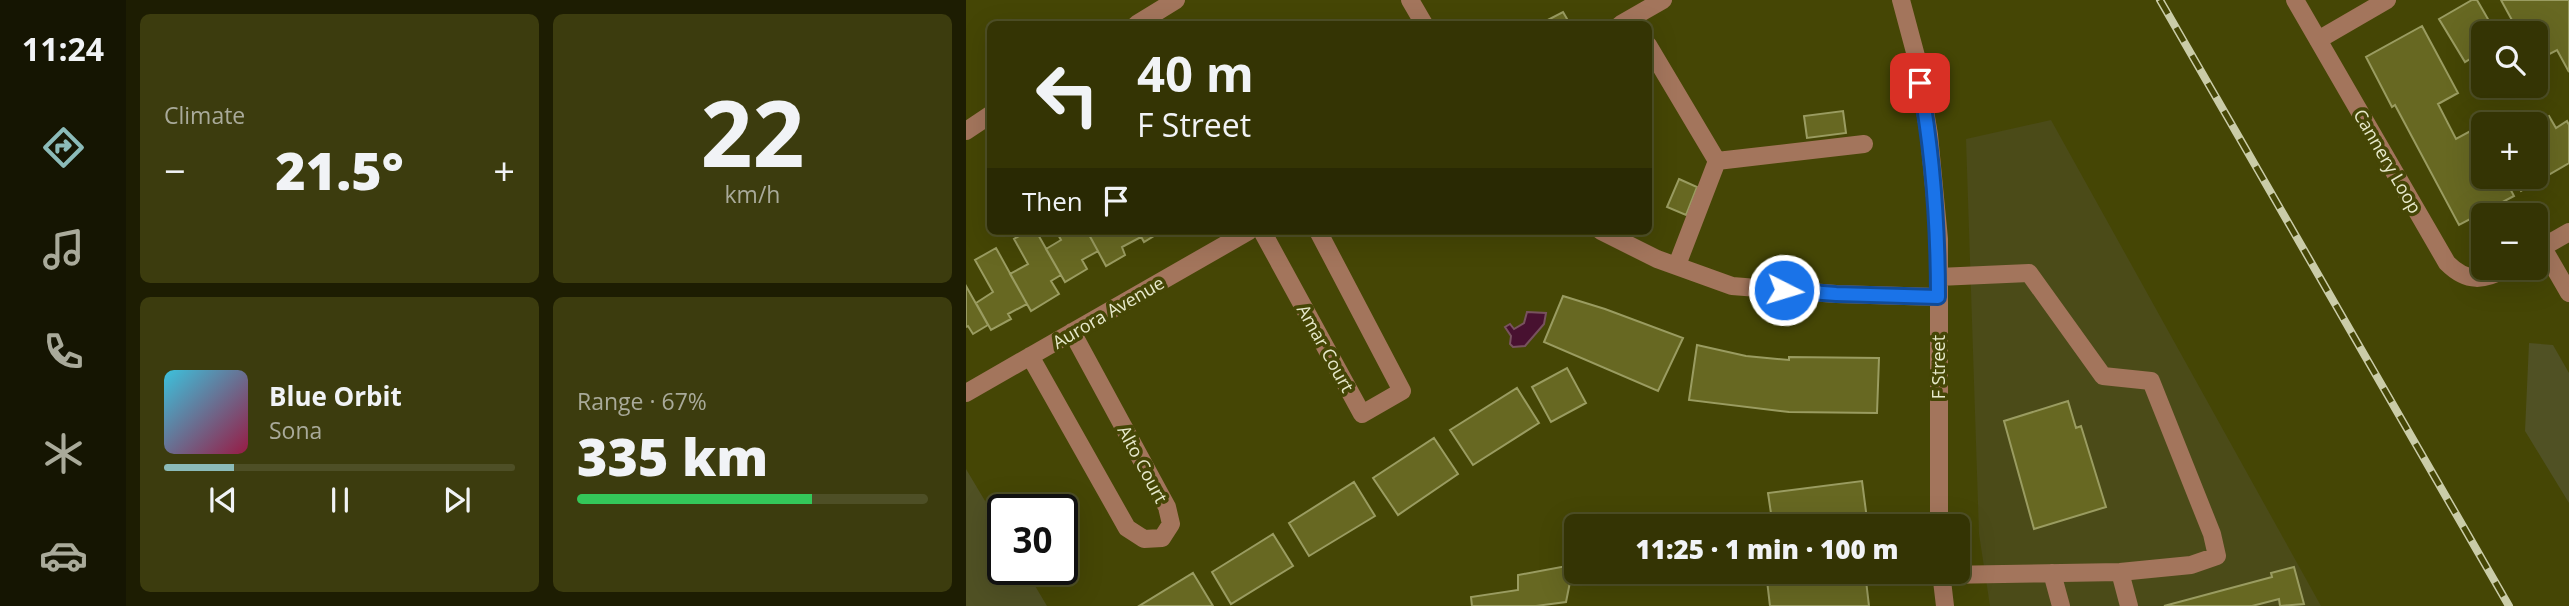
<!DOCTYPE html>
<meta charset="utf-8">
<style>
:root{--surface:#343404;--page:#3c3c0e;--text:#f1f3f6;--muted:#a9aa9a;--line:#4e4f26;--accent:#8bbbb9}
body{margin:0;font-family:"Open Sans",sans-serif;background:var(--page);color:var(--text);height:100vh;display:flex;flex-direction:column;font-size:26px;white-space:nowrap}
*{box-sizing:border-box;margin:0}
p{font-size:23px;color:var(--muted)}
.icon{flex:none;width:38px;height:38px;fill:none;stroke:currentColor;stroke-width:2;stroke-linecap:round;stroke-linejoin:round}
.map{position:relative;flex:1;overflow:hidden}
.panel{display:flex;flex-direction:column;gap:14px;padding:14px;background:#1d1d02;width:840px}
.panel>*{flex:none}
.guide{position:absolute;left:21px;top:21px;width:665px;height:214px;border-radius:10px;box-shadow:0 7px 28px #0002,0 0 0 2px var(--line);background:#343404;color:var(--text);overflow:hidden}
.buttons{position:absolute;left:1505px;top:21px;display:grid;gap:14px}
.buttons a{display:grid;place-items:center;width:77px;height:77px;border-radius:10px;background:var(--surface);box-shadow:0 7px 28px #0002,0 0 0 2px var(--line);font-size:35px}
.speed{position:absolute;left:21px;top:494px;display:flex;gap:14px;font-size:35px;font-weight:700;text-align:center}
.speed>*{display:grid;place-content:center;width:91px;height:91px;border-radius:50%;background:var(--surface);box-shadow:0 7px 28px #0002,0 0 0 2px var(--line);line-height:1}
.speed .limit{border:4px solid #111;border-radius:10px;background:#fff;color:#111}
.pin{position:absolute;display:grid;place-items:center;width:60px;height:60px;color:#fff;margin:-30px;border-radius:14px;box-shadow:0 4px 10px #0006}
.me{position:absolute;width:77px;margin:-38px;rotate:95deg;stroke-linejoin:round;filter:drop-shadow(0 0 5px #0008)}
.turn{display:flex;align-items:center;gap:24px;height:147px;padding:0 35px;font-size:32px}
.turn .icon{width:91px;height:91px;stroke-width:2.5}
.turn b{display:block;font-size:49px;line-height:60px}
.then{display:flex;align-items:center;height:66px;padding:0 35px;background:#0003;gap:14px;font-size:26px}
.big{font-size:52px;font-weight:800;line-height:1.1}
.panel .widget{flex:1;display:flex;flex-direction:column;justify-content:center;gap:10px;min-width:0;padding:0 24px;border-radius:10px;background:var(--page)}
.panel .dial{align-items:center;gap:0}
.dial b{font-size:91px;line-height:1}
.song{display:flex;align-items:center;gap:21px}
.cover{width:84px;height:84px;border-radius:10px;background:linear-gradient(135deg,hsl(190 70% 55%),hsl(340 70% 35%))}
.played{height:7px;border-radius:4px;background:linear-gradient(90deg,var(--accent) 20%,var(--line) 20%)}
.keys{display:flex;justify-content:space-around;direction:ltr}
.heat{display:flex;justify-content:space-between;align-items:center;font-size:38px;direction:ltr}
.charge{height:10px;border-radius:5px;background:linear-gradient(90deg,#34c759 67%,var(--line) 0)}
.panel .tiles{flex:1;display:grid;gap:14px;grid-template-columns:repeat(2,1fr)}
.trip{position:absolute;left:598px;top:514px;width:406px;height:70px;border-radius:10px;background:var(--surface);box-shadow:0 7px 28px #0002,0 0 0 2px var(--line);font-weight:800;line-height:70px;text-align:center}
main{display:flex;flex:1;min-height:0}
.tabs{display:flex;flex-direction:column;width:126px;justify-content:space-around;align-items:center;background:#151502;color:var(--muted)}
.tabs .icon{width:49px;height:49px}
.tabs .current{color:var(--accent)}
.tabs b{font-size:32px;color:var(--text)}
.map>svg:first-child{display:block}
.built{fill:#4b4b18}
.green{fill:#505124}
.water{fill:#481130;stroke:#78525e;stroke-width:2}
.building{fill:#676822;stroke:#9a9c61;stroke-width:2}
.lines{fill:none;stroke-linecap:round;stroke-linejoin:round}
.minor{stroke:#a3755c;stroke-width:18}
.rail-casing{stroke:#cacca8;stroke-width:8}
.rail{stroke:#454605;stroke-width:5;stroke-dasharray:16;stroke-linecap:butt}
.route-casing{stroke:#114b97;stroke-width:18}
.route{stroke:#1a73e8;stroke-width:12}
.labels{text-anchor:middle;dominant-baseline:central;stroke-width:7;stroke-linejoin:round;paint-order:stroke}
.street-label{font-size:18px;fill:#e7e9cb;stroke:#454605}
</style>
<main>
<nav class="tabs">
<b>11:24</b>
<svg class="icon current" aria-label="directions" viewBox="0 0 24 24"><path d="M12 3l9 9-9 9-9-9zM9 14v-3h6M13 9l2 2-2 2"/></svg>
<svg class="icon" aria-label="music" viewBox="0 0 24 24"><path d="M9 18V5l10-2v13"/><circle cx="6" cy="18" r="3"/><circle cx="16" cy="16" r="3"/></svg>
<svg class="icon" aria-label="phone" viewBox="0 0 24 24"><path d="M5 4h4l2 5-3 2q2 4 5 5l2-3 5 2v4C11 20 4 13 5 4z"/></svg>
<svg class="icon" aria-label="climate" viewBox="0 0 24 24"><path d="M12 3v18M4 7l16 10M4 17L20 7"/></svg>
<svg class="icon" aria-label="car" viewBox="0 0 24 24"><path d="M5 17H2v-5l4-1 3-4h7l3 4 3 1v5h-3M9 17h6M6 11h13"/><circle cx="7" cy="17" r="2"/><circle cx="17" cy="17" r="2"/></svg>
</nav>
<section class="panel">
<div class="tiles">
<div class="widget"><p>Climate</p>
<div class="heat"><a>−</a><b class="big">21.5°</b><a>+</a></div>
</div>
<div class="widget dial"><b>22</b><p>km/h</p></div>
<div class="widget">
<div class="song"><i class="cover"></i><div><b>Blue Orbit</b><p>Sona</p></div></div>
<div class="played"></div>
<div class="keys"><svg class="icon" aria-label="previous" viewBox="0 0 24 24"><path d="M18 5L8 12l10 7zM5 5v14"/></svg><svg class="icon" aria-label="pause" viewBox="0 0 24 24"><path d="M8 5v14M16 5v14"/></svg><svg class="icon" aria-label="next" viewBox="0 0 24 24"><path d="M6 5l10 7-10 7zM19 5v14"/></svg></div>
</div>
<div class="widget"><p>Range · 67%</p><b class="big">335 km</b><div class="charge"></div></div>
</div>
</section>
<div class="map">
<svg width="1603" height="606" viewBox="0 0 1603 606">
<rect width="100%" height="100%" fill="#454605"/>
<path class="built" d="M1085,120L1355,606H1024L1013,534L1000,139Z"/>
<path class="green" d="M1563,343L1587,345L1603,373V503L1559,431Z
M0,469L37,531V569H59L81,606H0Z"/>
<path class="water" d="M561,312L580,313L578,324L559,346L547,347L544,344L545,336L539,327L544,324L548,329L558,323Z"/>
<path class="building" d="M1506,0H1511L1530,33H1517V51L1499,62L1473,19Z
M1535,0H1603V72L1591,50L1570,61V33H1553Z
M597,12L604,24H574Z
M1456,26L1492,93L1472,104L1490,139L1512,127L1517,138V177H1538L1548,196L1493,225L1429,105L1426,107L1400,57Z
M877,111L880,133L841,138L838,116Z
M1583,116L1590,128L1601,121L1603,125V163L1555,191L1547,177H1570L1569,124Z
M713,179L731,187L720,215L701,207Z
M62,231H70L95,275L85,281L93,294L65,311L44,274L62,264L48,239Z
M90,231H121L132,251L116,260L121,269L99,282L80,249L95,240Z
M121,231H172L175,237L156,247L159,255L140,266Z
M172,231H196L178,242Z
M30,248L61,304L42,314L45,319L25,330L10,303L27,292L9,260Z
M0,286L22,325L7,334L2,326L0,327Z
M597,296L639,309L717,338L692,391L578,342Z
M731,345L780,356L823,360V357L913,358L911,413L823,412L723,400Z
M601,368L620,403L585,422L566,387Z
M551,388L573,423L507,465L484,430Z
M1102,401L1110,428L1115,426L1140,507L1068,529L1038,421Z
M468,438L492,474L432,515L407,478Z
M896,481L902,527H807L802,493Z
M388,482L409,516L343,556L323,523Z
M698,518L699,527H647V524Z
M307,534L327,566L265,604L246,572Z
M611,544V572L649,573L604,582L600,602L570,606H506L505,597L552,590V575L601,566V545Z
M1328,567L1338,604L1314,606L1313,599L1286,606H1198L1306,577L1305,573Z
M800,572H899L903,606H804Z
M227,573L247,606H173Z"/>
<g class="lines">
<path class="minor" d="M444,0L458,24
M935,0L950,56L963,135L973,239V527
M1329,0L1481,263C1501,283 1518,281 1541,268
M171,24L210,0
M655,24L697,0
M1352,40L1421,0
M682,45L751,161L898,144
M0,131L24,115
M296,231L396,414L436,391L352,231
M635,231L691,259L766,286L870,294L972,297
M1577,248L1603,293
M1570,251L1603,232
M711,265L751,161
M972,277L1063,273L1137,376L1185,381L1246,534L1251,556L1225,565L1154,572L976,575
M64,356L161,528L178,539L196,538L205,524L201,507L106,332
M0,393L283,231
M975,572L979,606
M1154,572L1163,606
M1086,573L1095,606"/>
<defs>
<path id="rail" d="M1194,0L1543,606"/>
</defs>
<use href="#rail" class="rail-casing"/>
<use href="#rail" class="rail"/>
</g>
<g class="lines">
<defs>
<path id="route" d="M818,290L870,294L972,297C972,224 967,154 954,83"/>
</defs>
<use href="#route" class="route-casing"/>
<use href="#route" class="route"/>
</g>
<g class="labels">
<g class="street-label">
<text transform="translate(1422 161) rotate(60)">Cannery Loop</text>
<text transform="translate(142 312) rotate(-30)">Aurora Avenue</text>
<text transform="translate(360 348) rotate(61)">Amar Court</text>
<text transform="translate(972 367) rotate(-90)">F Street</text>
<text transform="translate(177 464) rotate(62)">Alto Court</text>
</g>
</g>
</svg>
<div class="buttons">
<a><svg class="icon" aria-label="search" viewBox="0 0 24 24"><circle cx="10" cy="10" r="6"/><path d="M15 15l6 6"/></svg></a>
<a>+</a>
<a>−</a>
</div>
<div class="speed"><div class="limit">30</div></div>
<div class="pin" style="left:954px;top:83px;background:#d93025"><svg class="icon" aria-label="arrive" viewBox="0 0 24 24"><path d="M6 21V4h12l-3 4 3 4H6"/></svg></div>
<svg class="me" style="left:818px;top:290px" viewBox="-20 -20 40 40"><circle r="17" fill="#1a73e8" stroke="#fff" stroke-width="3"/><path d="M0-11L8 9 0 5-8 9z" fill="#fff"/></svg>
<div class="trip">11:25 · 1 min · 100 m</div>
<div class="guide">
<div class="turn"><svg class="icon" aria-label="left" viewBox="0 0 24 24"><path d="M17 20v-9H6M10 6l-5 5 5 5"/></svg><div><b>40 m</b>F Street</div></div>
<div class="then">Then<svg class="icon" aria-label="arrive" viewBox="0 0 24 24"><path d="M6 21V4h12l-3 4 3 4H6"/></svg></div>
</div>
</div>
</main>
